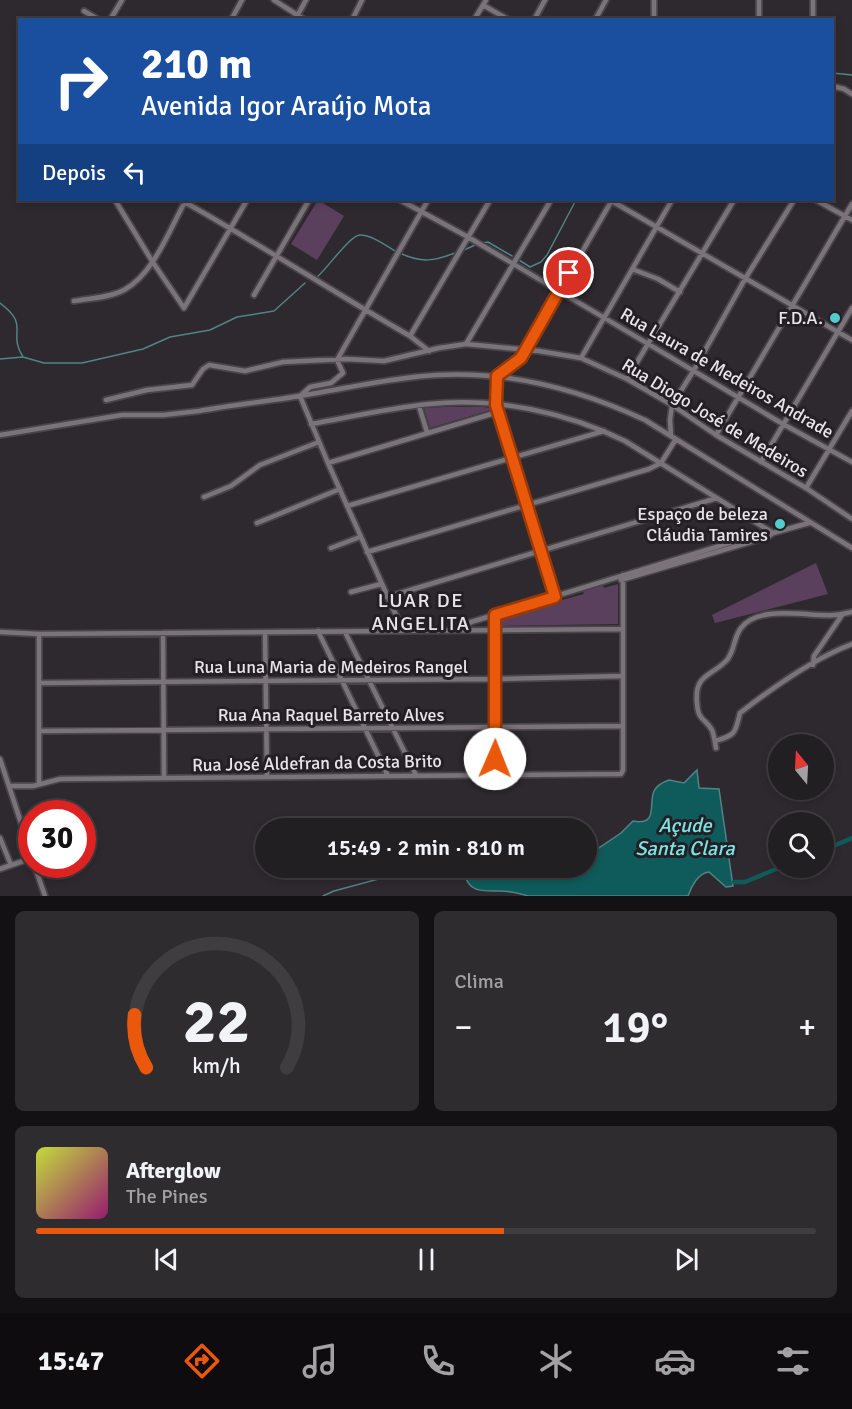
<!DOCTYPE html>
<html lang="pt">
<meta charset="utf-8">
<style>
:root{--surface:#221f22;--page:#2e2c2f;--text:#f1f3f6;--muted:#a2a2a5;--line:#3f3d40;--accent:#ea580c}
body{margin:0;font-family:Signika,sans-serif;background:var(--page);color:var(--text);height:100vh;display:flex;flex-direction:column;font-size:22px;white-space:nowrap}
*{box-sizing:border-box;margin:0}
p{font-size:20px;color:var(--muted)}
.icon{flex:none;width:33px;height:33px;fill:none;stroke:currentColor;stroke-width:2;stroke-linecap:round;stroke-linejoin:round}
.map{position:relative;height:896px;overflow:hidden}
.sheet{display:flex;flex-direction:column;gap:15px;padding:15px;background:#131113;flex:1}
.sheet>*{flex:none}
.top-card{position:absolute;left:18px;top:18px;width:816px;height:183px;border-radius:0px;box-shadow:0 3px 9px #0003,0 0 0 2px var(--line);background:#1a4fa0;color:#fff;overflow:hidden}
.needle{width:39px;rotate:342deg}
.fabs{position:absolute;left:768px;top:734px;display:grid;gap:12px}
.fabs a{display:grid;place-items:center;width:66px;height:66px;border-radius:50%;background:var(--surface);box-shadow:0 3px 9px #0003,0 0 0 2px var(--line);font-size:30px}
.speed{position:absolute;left:18px;top:800px;display:flex;gap:12px;font-size:30px;font-weight:700;text-align:center}
.speed>*{display:grid;place-content:center;width:78px;height:78px;border-radius:50%;background:var(--surface);box-shadow:0 3px 9px #0003,0 0 0 2px var(--line);line-height:1}
.speed .limit{border:9px solid #d22;background:#fff;color:#111}
.pin{position:absolute;display:grid;place-items:center;width:51px;height:51px;color:#fff;margin:-26px;border:3px solid #fff;border-radius:50%;box-shadow:0 2px 6px #0007}
.me{position:absolute;width:66px;margin:-33px;rotate:1deg;stroke-linejoin:round;filter:drop-shadow(0 0 4px #0008)}
.turn{display:flex;align-items:center;gap:21px;height:126px;padding:0 24px;font-size:27px}
.turn .icon{width:78px;height:78px;stroke-width:2.5}
.turn b{display:block;font-size:42px;line-height:51px}
.then{display:flex;align-items:center;height:57px;padding:0 24px;background:#0003;gap:12px;font-size:22px}
.big{font-size:45px;font-weight:600;line-height:1.1}
.sheet .widget{flex:1;display:flex;flex-direction:column;justify-content:center;gap:9px;min-width:0;padding:0 21px;border-radius:9px;background:var(--page)}
.sheet .dial{align-items:center;gap:0}
.dial svg{height:156px;overflow:visible;fill:none;stroke:var(--line);stroke-width:7;stroke-linecap:round;text-anchor:middle}
.dial text{fill:var(--text);stroke:none}
.song{display:flex;align-items:center;gap:18px}
.cover{width:72px;height:72px;border-radius:9px;background:linear-gradient(135deg,hsl(70 70% 55%),hsl(320 70% 35%))}
.played{height:6px;border-radius:3px;background:linear-gradient(90deg,var(--accent) 60%,var(--line) 60%)}
.keys{display:flex;justify-content:space-around;direction:ltr}
.heat{display:flex;justify-content:space-between;align-items:center;font-size:33px;direction:ltr}
.sheet .tiles{flex:1;display:grid;gap:15px;grid-template-columns:1fr 1fr}
.widget:last-child{grid-column:span 2}
.trip{position:absolute;left:255px;top:818px;width:342px;height:60px;border-radius:30px;background:var(--surface);box-shadow:0 3px 9px #0003,0 0 0 2px var(--line);font-weight:600;line-height:60px;text-align:center}
.dock{display:flex;height:96px;justify-content:space-around;align-items:center;background:#0e0c0e;color:var(--muted)}
.dock .icon{width:42px;height:42px}
.dock .on{color:var(--accent)}
.dock b{font-size:27px;color:var(--text)}
.map>svg:first-child{display:block}
.green{fill:#5b405d}
.water{fill:#0f5b5b;stroke:#508485;stroke-width:1.5}
.lines{fill:none;stroke-linecap:round;stroke-linejoin:round}
.stream{stroke:#508485;stroke-width:1.5}
.canal{stroke:#0f5b5b;stroke-width:4.5}
.minor-casing{stroke:#484449;stroke-width:8}
.minor{stroke:#7a737a;stroke-width:4.5}
.route-casing{stroke:#983908;stroke-width:15}
.route{stroke:#ea580c;stroke-width:10}
.poi-dot{fill:#52cdcc;stroke:#241f25;stroke-width:2}
.labels{text-anchor:middle;dominant-baseline:central;stroke-width:6;stroke-linejoin:round;paint-order:stroke}
.poi-label{font-size:18px;fill:#e8e4e8;stroke:#241f25;text-anchor:end}
.street-label{font-size:18px;fill:#e8e4e8;stroke:#241f25}
.neighbourhood-label{font-size:20px;letter-spacing:1.5px;fill:#e8e4e8;stroke:#241f25}
.water-label{font-size:20px;font-style:italic;fill:#7be5e4;stroke:#241f25}
</style>
<div class="map">
<svg width="852" height="896" viewBox="0 0 852 896">
<rect width="100%" height="100%" fill="#2e292e"/>
<path class="green" d="M318,200L344,216L317,260L291,244Z
M444,407H483L494,409L430,428L424,408Z
M816,563L828,594L715,623L712,615Z
M618,584V624L500,626V617L584,594L583,591L603,585L604,588Z"/>
<path class="water" d="M697,770L699,788L719,789L733,886L726,887L709,872C698,873 691,887 688,896H528C519,893 509,891 499,891C482,891 469,893 464,873H431L463,867H586L587,856L621,833L633,821C659,826 648,804 654,791C657,785 663,782 669,780L684,783Z"/>
<g class="lines">
<path class="stream" d="M832,73L852,75
M482,243L488,242L512,256
M464,250L475,245
M402,254C422,263 434,261 455,253
M519,260L530,267L541,262L547,255L576,200
M317,277C327,269 350,235 360,235C372,235 385,245 395,251
M0,303C31,326 7,332 23,357
M0,359L23,357L44,363H82L143,349L170,337L210,330L237,317L274,311L305,283
M323,896L334,891L397,874L431,873"/>
<path class="canal" d="M824,850L852,838
M734,882H745L781,867"/>
<defs>
<path id="minor" d="M274,0L305,20
M813,0V20
M483,5L509,20
M84,11L99,20
M110,20L122,0
M231,20L242,0
M295,20L306,0
M352,20L362,0
M474,20L486,0
M534,20L545,0
M595,20L606,0
M654,20V0
M759,20V0
M832,86L844,89L852,94
M115,200L152,261L184,308L247,200
M181,200C258,243 333,292 410,336L429,351
M400,200L468,237L783,424L852,462
M610,200L852,340
M816,200L852,220
M632,269L658,279L680,292
M254,295L309,200
M74,301C90,298 109,298 124,290C154,274 170,228 186,200
M410,336L490,200
M466,344L551,200
M581,358L672,200
M627,379L734,200
M106,400L147,390L192,385L203,369L209,365L245,371L283,362L346,359L384,361L439,348L466,344L539,351L581,358L627,379L672,405L716,435L806,488L852,519
M419,406L427,432
M311,424C350,417 390,408 429,404C495,397 566,412 625,441L773,533
M0,435L122,415H163L199,411C236,404 274,401 311,394C353,387 396,377 438,375C510,371 579,389 645,420L852,548
M716,435L852,204
M671,436L670,420L672,405L694,370L745,279L794,200
M761,462L852,308
M328,463L498,412
M806,488L852,411
M204,497L231,486L260,465L319,442
M347,506L604,431
M257,523L340,489
M331,548L360,537
M367,552L649,469L661,463L676,439
M621,580L768,537L773,533
M351,592L381,584
M387,597L717,498
M555,597L496,405L497,376L521,358L612,200
M458,630L471,622L765,532L773,533L809,523
M318,631L388,776
M403,631L328,463L300,396L310,387L331,383L343,373L337,360L428,200
M0,632L39,634L622,629
M345,632L416,775
M163,633L164,778
M265,633L267,777
M39,634V784
M813,665L814,656L842,615
M39,683L495,679L623,676
M40,731L623,726
M715,741C737,735 735,732 740,713C772,688 815,658 852,644
M716,748C715,743 714,735 712,730C705,718 698,721 697,703C694,675 710,677 726,661C735,652 733,638 741,628C759,604 808,617 834,615C840,615 846,613 852,612
M0,759L32,856
M494,775L495,615
M9,786H33L60,779L621,774L623,770V575
M0,838L11,865
M34,864L45,896
M0,869L32,858"/>
</defs>
<use href="#minor" class="minor-casing"/>
<use href="#minor" class="minor"/>
</g>
<g class="lines">
<defs>
<path id="route" d="M495,759V615L555,597L496,405L497,376L521,358L569,273"/>
</defs>
<use href="#route" class="route-casing"/>
<use href="#route" class="route"/>
</g>
<g class="poi-dot">
<circle cx="835" cy="318" r="6"/>
<circle cx="780" cy="524" r="6"/>
</g>
<g class="labels">
<g class="poi-label">
<text x="823" y="318">F.D.A.</text>
<text x="768" y="514">Espaço de beleza<tspan x="768" dy="21">Cláudia Tamires</tspan></text>
</g>
<g class="street-label">
<text transform="translate(727 373) rotate(30)">Rua Laura de Medeiros Andrade</text>
<text transform="translate(715 418) rotate(31)">Rua Diogo José de Medeiros</text>
<text x="331" y="667">Rua Luna Maria de Medeiros Rangel</text>
<text x="331" y="715">Rua Ana Raquel Barreto Alves</text>
<text transform="translate(317 763) rotate(-1)">Rua José Aldefran da Costa Brito</text>
</g>
<g class="neighbourhood-label">
<text x="421" y="600">LUAR DE<tspan x="421" dy="23">ANGELITA</tspan></text>
</g>
<g class="water-label">
<text x="685" y="825">Açude<tspan x="685" dy="23">Santa Clara</tspan></text>
</g>
</g>
</svg>
<div class="fabs">
<a><svg class="needle" viewBox="-14 -14 28 28"><path d="M0-13l5 13h-10z" fill="#e53935"/><path d="M0 13l5-13h-10z" fill="#a2a2a5"/></svg></a>
<a><svg class="icon" aria-label="search" viewBox="0 0 24 24"><circle cx="10" cy="10" r="6"/><path d="M15 15l6 6"/></svg></a>
</div>
<div class="speed"><div class="limit">30</div></div>
<div class="pin" style="left:569px;top:273px;background:#d93025"><svg class="icon" aria-label="arrive" viewBox="0 0 24 24"><path d="M6 21V4h12l-3 4 3 4H6"/></svg></div>
<svg class="me" style="left:495px;top:759px" viewBox="-20 -20 40 40"><circle r="19" fill="#fff"/><path d="M0-13L10 11 0 6-10 11z" fill="#ea580c"/></svg>
<div class="trip">15:49 · 2 min · 810 m</div>
<div class="top-card">
<div class="turn"><svg class="icon" aria-label="right" viewBox="0 0 24 24"><path d="M7 20v-9h11M14 6l5 5-5 5"/></svg><div><b>210 m</b>Avenida Igor Araújo Mota</div></div>
<div class="then">Depois<svg class="icon" aria-label="left" viewBox="0 0 24 24"><path d="M17 20v-9H6M10 6l-5 5 5 5"/></svg></div>
</div>
</div>
<section class="sheet">
<div class="tiles">
<div class="widget dial"><svg viewBox="0 0 100 80">
<path d="M14 69A42 42 0 1 1 86 69"/>
<path d="M14 69A42 42 0 0 1 8 42" stroke="#ea580c"/>
<text x="50" y="56" font-size="32" font-weight="700">22</text>
<text x="50" y="72" font-size="11">km/h</text>
</svg></div>
<div class="widget"><p>Clima</p>
<div class="heat"><a>−</a><b class="big">19°</b><a>+</a></div>
</div>
<div class="widget">
<div class="song"><i class="cover"></i><div><b>Afterglow</b><p>The Pines</p></div></div>
<div class="played"></div>
<div class="keys"><svg class="icon" aria-label="previous" viewBox="0 0 24 24"><path d="M18 5L8 12l10 7zM5 5v14"/></svg><svg class="icon" aria-label="pause" viewBox="0 0 24 24"><path d="M8 5v14M16 5v14"/></svg><svg class="icon" aria-label="next" viewBox="0 0 24 24"><path d="M6 5l10 7-10 7zM19 5v14"/></svg></div>
</div>
</div>
</section>
<nav class="dock">
<b>15:47</b>
<svg class="icon on" aria-label="directions" viewBox="0 0 24 24"><path d="M12 3l9 9-9 9-9-9zM9 14v-3h6M13 9l2 2-2 2"/></svg>
<svg class="icon" aria-label="music" viewBox="0 0 24 24"><path d="M9 18V5l10-2v13"/><circle cx="6" cy="18" r="3"/><circle cx="16" cy="16" r="3"/></svg>
<svg class="icon" aria-label="phone" viewBox="0 0 24 24"><path d="M5 4h4l2 5-3 2q2 4 5 5l2-3 5 2v4C11 20 4 13 5 4z"/></svg>
<svg class="icon" aria-label="climate" viewBox="0 0 24 24"><path d="M12 3v18M4 7l16 10M4 17L20 7"/></svg>
<svg class="icon" aria-label="car" viewBox="0 0 24 24"><path d="M5 17H2v-5l4-1 3-4h7l3 4 3 1v5h-3M9 17h6M6 11h13"/><circle cx="7" cy="17" r="2"/><circle cx="17" cy="17" r="2"/></svg>
<svg class="icon" aria-label="filters" viewBox="0 0 24 24"><path d="M4 7h16M4 17h16"/><circle cx="9" cy="7" r="2"/><circle cx="15" cy="17" r="2"/></svg>
</nav>
